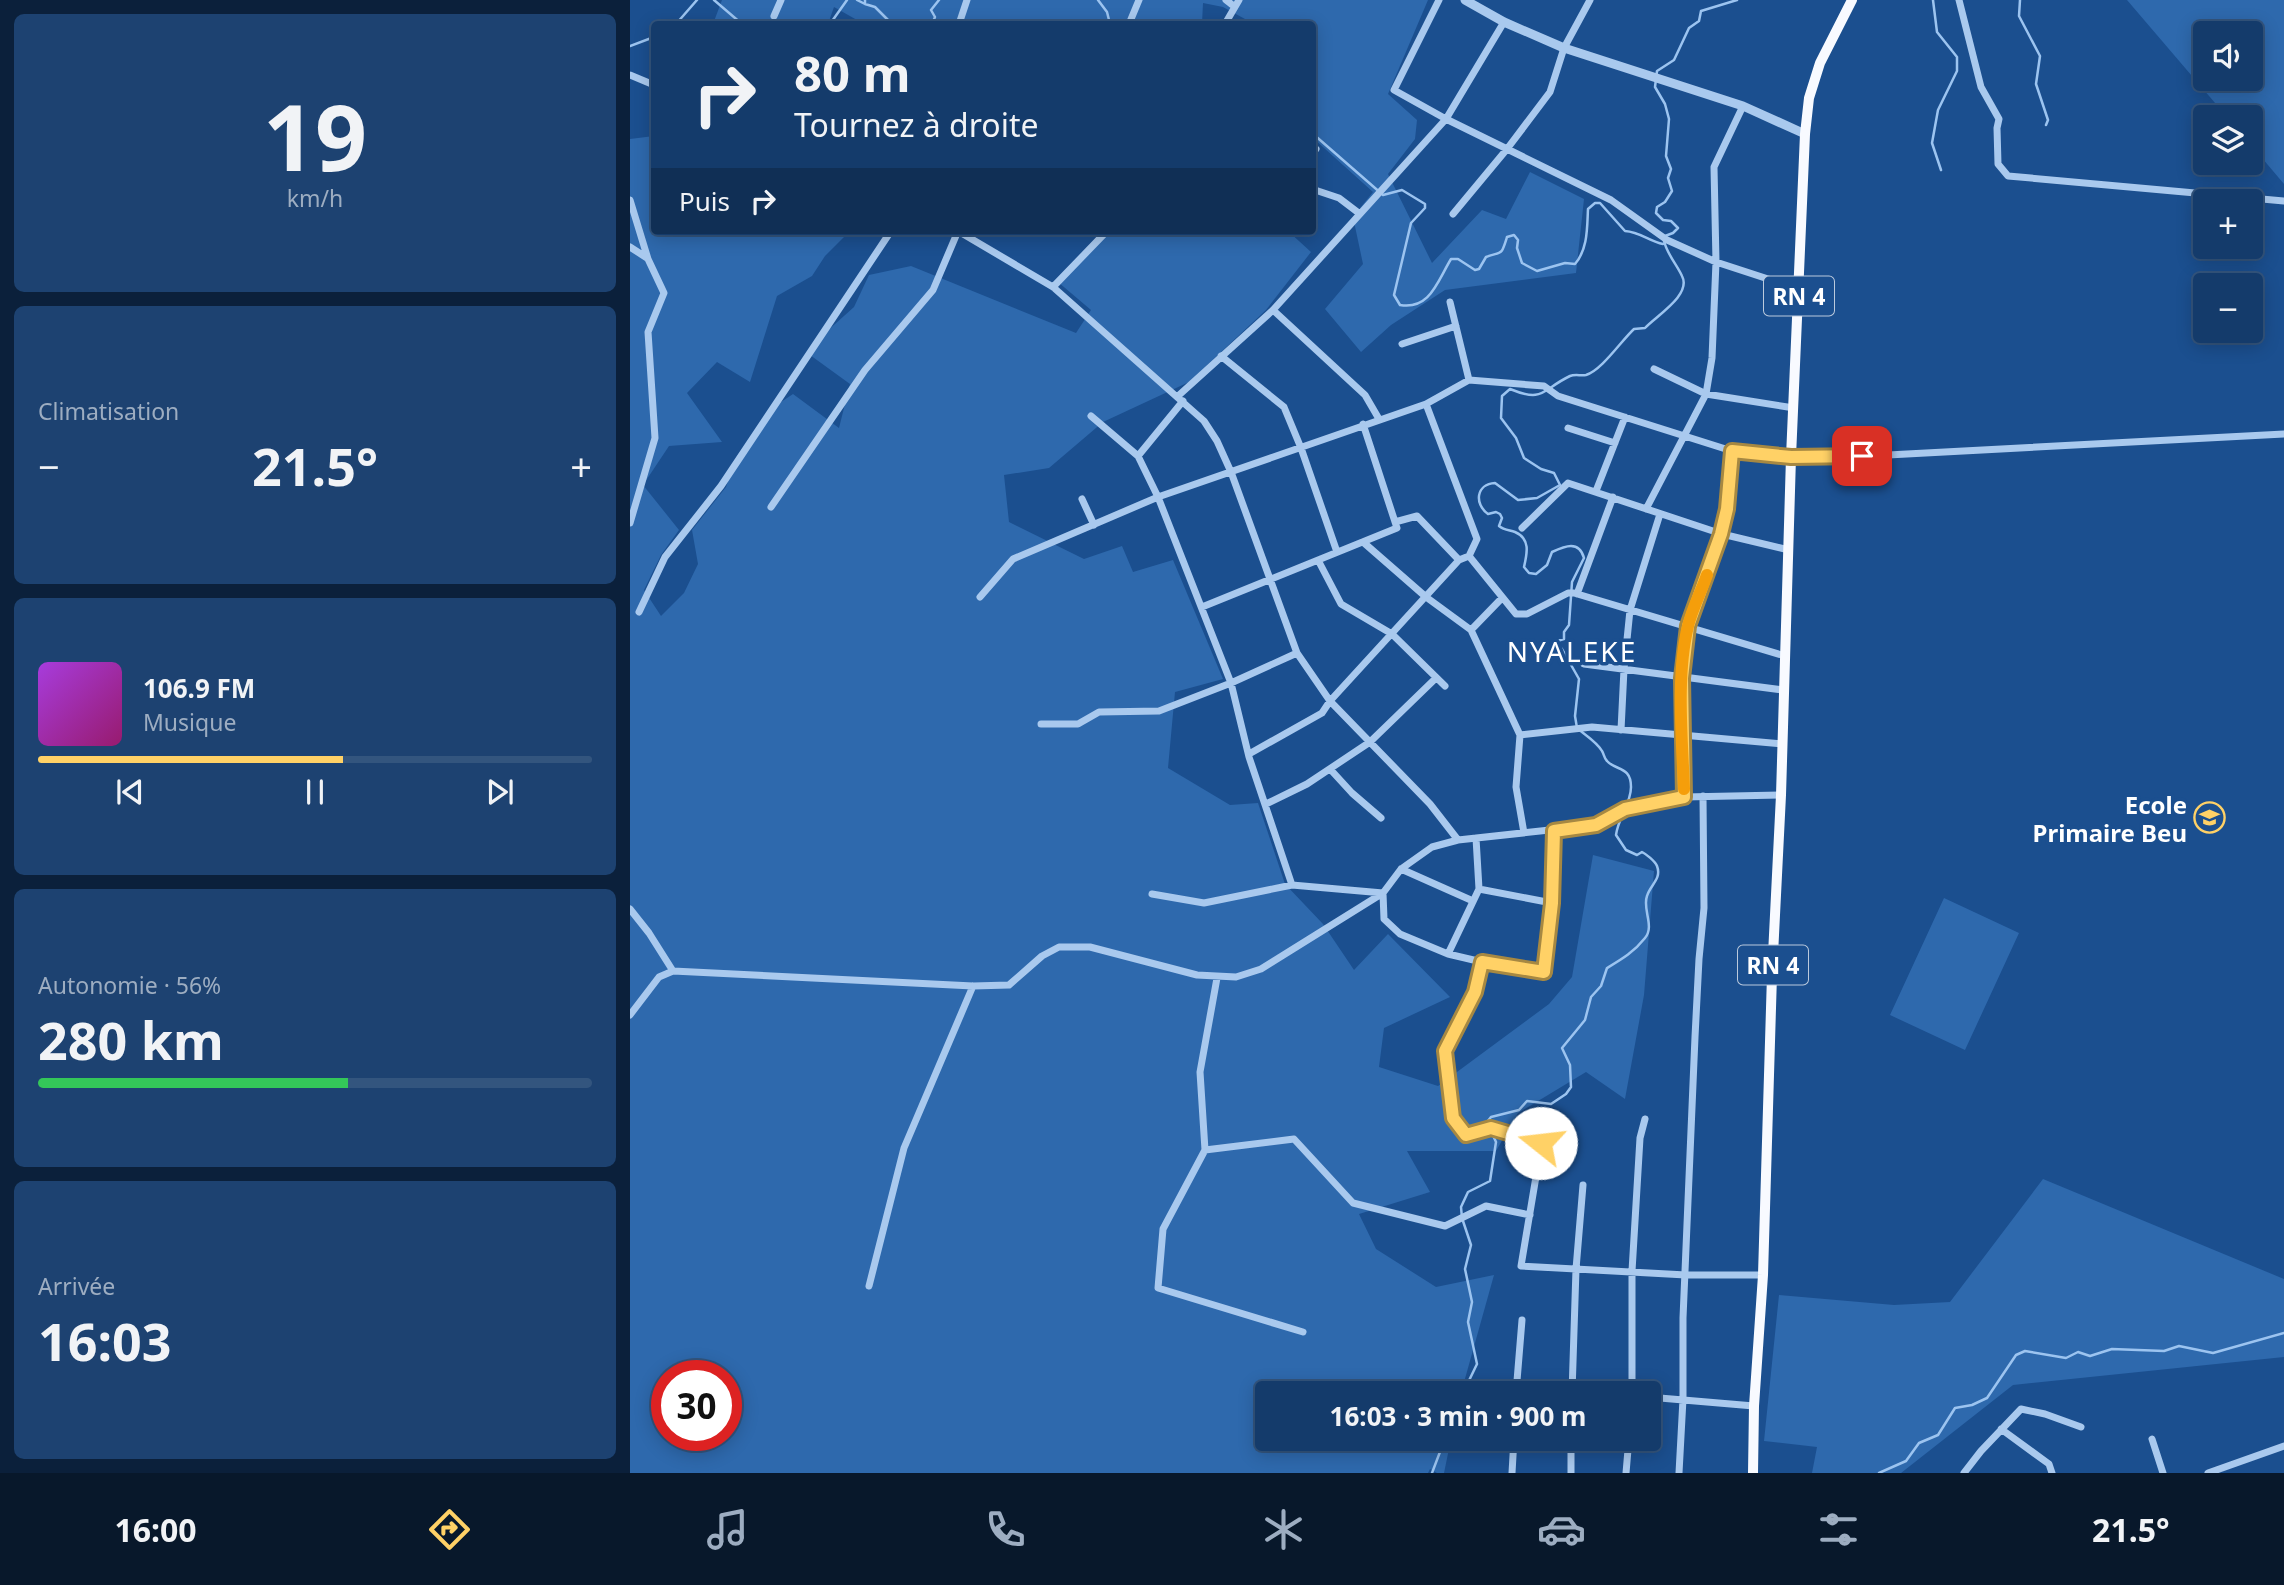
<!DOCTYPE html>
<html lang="fr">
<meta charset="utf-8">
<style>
:root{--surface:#143b6b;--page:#1d4271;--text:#f1f3f6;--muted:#9dadc1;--line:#33557e;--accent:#ffd166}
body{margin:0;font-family:"Noto Sans",sans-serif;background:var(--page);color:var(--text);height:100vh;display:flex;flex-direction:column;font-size:26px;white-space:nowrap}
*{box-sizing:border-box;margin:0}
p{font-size:23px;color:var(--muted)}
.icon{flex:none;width:38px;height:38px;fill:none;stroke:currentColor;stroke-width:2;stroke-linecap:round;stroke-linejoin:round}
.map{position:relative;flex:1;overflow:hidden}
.details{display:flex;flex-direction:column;gap:14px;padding:14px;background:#0b203b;width:630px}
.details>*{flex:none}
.top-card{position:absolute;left:21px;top:21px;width:665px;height:214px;border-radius:7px;box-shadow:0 4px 18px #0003,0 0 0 2px var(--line);background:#143b6b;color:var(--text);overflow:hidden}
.tools{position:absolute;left:1563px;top:21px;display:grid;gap:14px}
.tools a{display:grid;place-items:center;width:70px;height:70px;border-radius:7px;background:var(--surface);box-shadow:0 4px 18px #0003,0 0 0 2px var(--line);font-size:35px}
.speed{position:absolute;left:21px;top:1360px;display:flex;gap:14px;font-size:35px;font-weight:700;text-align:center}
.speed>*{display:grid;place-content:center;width:91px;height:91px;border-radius:50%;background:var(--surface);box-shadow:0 4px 18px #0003,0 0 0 2px var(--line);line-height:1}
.speed .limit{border:10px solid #d22;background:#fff;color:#111}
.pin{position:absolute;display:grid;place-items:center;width:60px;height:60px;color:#fff;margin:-30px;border-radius:14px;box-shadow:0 4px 10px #0006}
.me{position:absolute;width:77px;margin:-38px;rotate:286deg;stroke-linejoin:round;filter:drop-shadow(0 0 5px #0008)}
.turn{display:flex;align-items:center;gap:24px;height:147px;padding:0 28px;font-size:32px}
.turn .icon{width:91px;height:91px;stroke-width:2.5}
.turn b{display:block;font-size:49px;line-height:60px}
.then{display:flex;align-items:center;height:66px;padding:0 28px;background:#0003;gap:14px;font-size:26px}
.big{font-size:52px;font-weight:700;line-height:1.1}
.details .tile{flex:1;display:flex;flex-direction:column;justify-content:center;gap:10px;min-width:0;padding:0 24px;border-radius:10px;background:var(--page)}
.details .dial{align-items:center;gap:0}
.dial b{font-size:91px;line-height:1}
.song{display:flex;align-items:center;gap:21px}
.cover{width:84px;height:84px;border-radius:10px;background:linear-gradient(135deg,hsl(280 70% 55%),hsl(320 70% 35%))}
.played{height:7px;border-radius:4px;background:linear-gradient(90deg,var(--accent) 55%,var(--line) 55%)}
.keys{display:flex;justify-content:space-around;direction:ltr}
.heat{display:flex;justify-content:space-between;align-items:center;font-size:38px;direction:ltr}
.charge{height:10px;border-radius:5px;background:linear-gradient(90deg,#34c759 56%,var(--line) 0)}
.trip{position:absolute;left:625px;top:1381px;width:406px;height:70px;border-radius:7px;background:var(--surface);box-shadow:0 4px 18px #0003,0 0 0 2px var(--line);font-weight:700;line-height:70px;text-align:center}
.menu{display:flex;height:112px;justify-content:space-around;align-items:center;background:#08182b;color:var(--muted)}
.menu .icon{width:49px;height:49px}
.menu .active{color:var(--accent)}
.menu b{font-size:32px;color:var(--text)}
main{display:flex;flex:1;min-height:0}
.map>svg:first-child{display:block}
.green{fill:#2e69ad;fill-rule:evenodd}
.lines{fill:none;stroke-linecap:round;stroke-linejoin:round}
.stream{stroke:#9cc4f0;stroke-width:2.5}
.minor{stroke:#a9c9ee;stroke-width:7}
.tertiary{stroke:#a9c9ee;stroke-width:9}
.trunk{stroke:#f8faff;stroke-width:10}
.route-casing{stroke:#a68842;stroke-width:18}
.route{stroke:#ffd166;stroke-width:12}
.slow{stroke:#f59e0b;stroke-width:12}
.labels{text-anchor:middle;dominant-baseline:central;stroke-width:7;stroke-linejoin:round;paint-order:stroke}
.shield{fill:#1b4f8f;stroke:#bbcadd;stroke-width:2}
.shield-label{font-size:23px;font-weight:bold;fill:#fff}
.poi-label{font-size:24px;font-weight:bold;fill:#fff;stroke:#1b4f8f;text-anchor:end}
.quarter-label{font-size:28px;letter-spacing:2px;fill:#fff;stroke:#1b4f8f}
</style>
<main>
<section class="details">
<div class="tile dial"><b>19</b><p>km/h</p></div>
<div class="tile"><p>Climatisation</p>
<div class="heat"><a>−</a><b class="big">21.5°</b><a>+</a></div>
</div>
<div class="tile">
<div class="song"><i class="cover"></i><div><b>106.9 FM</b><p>Musique</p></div></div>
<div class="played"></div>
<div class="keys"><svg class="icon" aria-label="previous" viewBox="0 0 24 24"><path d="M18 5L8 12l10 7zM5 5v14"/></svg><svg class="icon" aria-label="pause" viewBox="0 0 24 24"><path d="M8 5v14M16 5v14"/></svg><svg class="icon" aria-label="next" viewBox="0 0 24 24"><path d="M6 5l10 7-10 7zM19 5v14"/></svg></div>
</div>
<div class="tile"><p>Autonomie · 56%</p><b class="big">280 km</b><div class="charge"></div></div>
<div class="tile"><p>Arrivée</p><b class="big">16:03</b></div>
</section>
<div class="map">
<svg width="1654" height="1473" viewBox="0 0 1654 1473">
<rect width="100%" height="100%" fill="#1b4f8f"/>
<path class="green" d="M92,0H798L758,94L787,120L785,139L758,174L802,263L852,210L876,219L900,172L954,199L946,273L815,290L761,325L731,352L695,309L733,264L723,217L743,192L683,138L682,24H616L615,19L593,7L573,3L572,24H234L204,7L198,24H83Z
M1497,0H1654V184L1621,145L1620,117H1597ZM1620,33V79H1575V33Z
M24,136V231H220L195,256L182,276L147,296L120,382L87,362L57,393L92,442L39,446L13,485L49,530L31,555L14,590L31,616L54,593L68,564L62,530L96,487L107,456L142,408L163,394L209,428L220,384L180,355L195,333L224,307L239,275L281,266L446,333L461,310L428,282L477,231H658L681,252L636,310L559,382L473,422L419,468L374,475L379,522L454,559L492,546L503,572L543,560L593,679L545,692L538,768L600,805L628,803L655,884L693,924L724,970L758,934L820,997L754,1028L749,1067L808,1086L919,1004L942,977L963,855L1024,871L1014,995L995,1099L956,1072L888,1113L866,1151H777L800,1192L729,1214L746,1249L806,1287L864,1275L831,1393H637V1438L821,1439L814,1473H807L800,1469L798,1473H0V139ZM37,1376H96V1435H37Z
M1314,898L1389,933L1335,1050L1260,1015Z
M1413,1179L1654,1279V1357L1383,1385L1271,1473H1182L1187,1447L1134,1441L1149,1295L1264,1305L1320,1302Z"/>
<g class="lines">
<path class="stream" d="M84,0L112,24
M227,0L235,4
M235,0V4L245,7L261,23L283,24
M468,0L477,12L480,24
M1303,0L1307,32L1327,57V71L1308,110L1302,143L1311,170
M1390,0L1389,16L1410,56L1406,84L1418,120L1416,125
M46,24L67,0
M200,24L217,0
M302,24L305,17L301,10L309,0
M0,46L24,37
M682,133L753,195L772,190L795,204V208L781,223L764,295L770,305C800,310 807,282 821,259H828L845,270L849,269L856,257C873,251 871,256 877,237L884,235L888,240L887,248L892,263L907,271L935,263L945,264C958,249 957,228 958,209L965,203H970L995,231C1010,232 1019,241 1033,244
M1035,236L1043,233L1048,228L1041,221L1033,220L1026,213L1027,207L1035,202L1042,191L1038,178L1041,169L1036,156L1039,119L1035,104L1025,87L1027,71L1044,60L1059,28L1069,21L1071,11L1107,0
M833,1393L847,1364L838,1322L842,1302L835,1269L841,1245L832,1218L831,1207L838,1192L860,1181L866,1142L857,1122L861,1117L889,1110L897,1101L921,1104L936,1094L941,1087L940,1065L932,1048L955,1020L961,997L971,986L977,968C992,959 1004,952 1015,938C1025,926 1012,909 1017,896C1020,885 1032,879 1027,866C1025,861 1016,854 1012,852L1007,855L996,850L986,835C988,818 1001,804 1001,787C1001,766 986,771 977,761C974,758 974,754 972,751C967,742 955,735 947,728L945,716L949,679L932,649L926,644L927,641L934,639V632L939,625L942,582L954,558C949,540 935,546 922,552L917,565L906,574L899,573L894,567C897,554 901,539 885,532C879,530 874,530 869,526L872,518L870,514L866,512L858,514C844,504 846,484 865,483L888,500L907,498L930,485L924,473L911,469L894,458L886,438L871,418L872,396L880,389C914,403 911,390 940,376C945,374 951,376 956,375C972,370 991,341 1004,329L1015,328C1026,316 1062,295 1052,276C1047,265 1037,254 1034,241
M802,1473L813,1444L818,1438
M1249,1473L1276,1461L1289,1443L1308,1435L1325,1408L1342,1405L1357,1398L1386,1355L1395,1351L1436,1358L1448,1352L1460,1356L1482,1349L1534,1351L1549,1346L1583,1353L1654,1333"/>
<path class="minor" d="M596,0L605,7
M809,0L764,90L816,119L981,200L1037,240L1086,262L1169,289
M1329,0L1351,87L1369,119L1367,128L1368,164L1378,176L1654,201
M144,16L151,0
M329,24L337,0
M499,24L509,0
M595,24L609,0
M0,75L24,85
M682,154L686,149
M682,189L709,198L730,214
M0,200L18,259L34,293L18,332L25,438L0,523
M823,214L877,149L920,92L934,48L960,0
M328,231L423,287L574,421L587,441L601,472L667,653L700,701L800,804L828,840
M0,247L17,258
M423,287L477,231
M820,302L839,380
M643,310L735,395L749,419
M772,344L826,326
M591,356L654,407L671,448L707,552
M1024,369L1076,394L1164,408
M548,396L643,310L816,119L874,22
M796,404L847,539L839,556
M461,416L508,456L528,497L601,683L619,757L662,885
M938,428L985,443
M508,456L553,401
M966,491L995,417
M452,499L464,525
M141,507L235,370L303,290L328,231
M1016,509L1076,394L1082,358L1086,262L1084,167L1113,106
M765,522L787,516L829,560
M892,528L938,483L1092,534L1159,550
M733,542L796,597L841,630L890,735L886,787L894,833
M688,560L711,604L762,634L815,686
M947,594L983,497
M350,597L383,559L528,497L796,404L839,380L914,386L928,396L1102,451L1161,457L1258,455L1654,434
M572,607L767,528L733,424
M9,612L35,557L91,486L261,231
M841,630L872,598
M954,664L1153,690
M411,724H448L469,712L529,711L601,683L667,653
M991,730L994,669L1000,610L1030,514
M890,735L962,727L1152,744
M619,754L692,713L700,701L829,560L839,556L886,614H897L938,593H944L1155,656
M700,769L722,793L751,818
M1054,797L1052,678L1058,626L1092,534L1097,510L1102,451
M636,804L677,784L740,742L806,678
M771,869L843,901
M849,889L922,903
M522,894L574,903L662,885L753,893L754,919L770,934L818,954L852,962L914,972L922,903L924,831
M0,909L19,933L43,971
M818,954L849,889L846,838
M852,962L845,992L815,1051L823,1118L836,1135L861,1128L911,1143
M587,978L570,1072L575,1150L533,1229L528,1288L673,1332
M0,1015L29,977L43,971L343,986L379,985L412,956L429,947H460L567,975L606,977L631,969L753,893L771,869L802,847L828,840L966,825L995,809L1054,797L1151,795
M916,1117L891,1266L1056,1275H1133
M575,1150L664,1139L723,1203L815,1226L856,1206L900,1215
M239,1286L274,1148L343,986
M863,1392L874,1393
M886,1393L892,1320
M942,1393L946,1269L953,1185
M1002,1393V1271L1010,1138L1015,1119
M1018,1397L1124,1406
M1371,1429L1419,1464L1422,1473
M1522,1439L1533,1473
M882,1473L884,1438
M941,1473V1438
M996,1473L999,1438
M1049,1473L1053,1399V1318L1065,1037L1069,959L1074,908L1073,796
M1334,1473L1351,1451L1391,1409L1415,1414L1451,1427
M1578,1473L1654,1446"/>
<path class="tertiary" d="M835,0L874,22L934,48L1113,106L1175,134"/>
<path class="trunk" d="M1123,1473L1124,1406L1133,1275L1142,975L1151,795L1161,457L1175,134L1179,98L1190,63L1222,0"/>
</g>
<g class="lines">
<defs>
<path id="route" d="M911,1143L861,1128L836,1135L823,1118L815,1051L845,992L852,962L914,972L922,903L924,831L966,825L995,809L1054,797L1052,678L1058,626L1091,534L1097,509L1102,451L1161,457L1232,456"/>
</defs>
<use href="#route" class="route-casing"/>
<use href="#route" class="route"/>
<path class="slow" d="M1054,789C1052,739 1046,674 1058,626C1062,609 1071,592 1077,575"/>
</g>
<defs>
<symbol id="school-ring" viewBox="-11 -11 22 22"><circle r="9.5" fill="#1b4f8f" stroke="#ffd166" stroke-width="1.5"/><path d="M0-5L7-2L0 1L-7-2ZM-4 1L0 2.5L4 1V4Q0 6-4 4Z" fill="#ffd166"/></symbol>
</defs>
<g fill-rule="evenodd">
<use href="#school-ring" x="1562" y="800" width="35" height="35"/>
</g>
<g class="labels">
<g class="shield">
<rect x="1134" y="276.5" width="70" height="39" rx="5"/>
<rect x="1108" y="945.5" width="70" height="39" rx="5"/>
</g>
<g class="shield-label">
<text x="1169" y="296">RN 4</text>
<text x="1143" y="965">RN 4</text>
</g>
<g class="poi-label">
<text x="1557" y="804">Ecole<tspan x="1557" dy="28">Primaire Beu</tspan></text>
</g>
<g class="quarter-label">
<text x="942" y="651">NYALEKE</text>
</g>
</g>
</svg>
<div class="tools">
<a><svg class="icon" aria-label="sound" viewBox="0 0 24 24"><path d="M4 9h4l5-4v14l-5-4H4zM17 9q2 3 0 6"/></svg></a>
<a><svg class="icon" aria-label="layers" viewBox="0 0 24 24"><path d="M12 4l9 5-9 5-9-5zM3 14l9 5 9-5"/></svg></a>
<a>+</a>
<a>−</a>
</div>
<div class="speed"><div class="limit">30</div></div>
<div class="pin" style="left:1232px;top:456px;background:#d93025"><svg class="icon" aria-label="arrive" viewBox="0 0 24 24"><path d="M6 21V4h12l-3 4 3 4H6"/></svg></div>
<svg class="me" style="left:911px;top:1143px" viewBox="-20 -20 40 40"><circle r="19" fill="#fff"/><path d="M0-13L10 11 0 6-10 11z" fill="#ffd166"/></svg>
<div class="trip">16:03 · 3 min · 900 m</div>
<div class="top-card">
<div class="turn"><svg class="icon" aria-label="right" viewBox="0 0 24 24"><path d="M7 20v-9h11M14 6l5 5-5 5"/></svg><div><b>80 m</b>Tournez à droite</div></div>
<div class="then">Puis<svg class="icon" aria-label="right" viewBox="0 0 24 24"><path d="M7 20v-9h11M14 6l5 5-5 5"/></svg></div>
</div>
</div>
</main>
<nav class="menu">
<b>16:00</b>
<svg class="icon active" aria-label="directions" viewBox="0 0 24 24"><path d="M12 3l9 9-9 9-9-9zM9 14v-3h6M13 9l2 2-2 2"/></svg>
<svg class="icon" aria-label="music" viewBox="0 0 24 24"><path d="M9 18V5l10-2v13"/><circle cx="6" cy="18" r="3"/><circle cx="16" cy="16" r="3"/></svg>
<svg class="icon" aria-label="phone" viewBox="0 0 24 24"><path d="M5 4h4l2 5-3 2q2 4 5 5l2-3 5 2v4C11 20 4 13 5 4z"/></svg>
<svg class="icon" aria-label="climate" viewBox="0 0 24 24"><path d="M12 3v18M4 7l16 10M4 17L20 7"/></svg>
<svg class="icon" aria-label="car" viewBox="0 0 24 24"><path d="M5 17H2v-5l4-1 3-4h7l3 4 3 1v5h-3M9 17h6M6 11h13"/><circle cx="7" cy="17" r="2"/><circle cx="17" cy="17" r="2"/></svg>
<svg class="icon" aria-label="filters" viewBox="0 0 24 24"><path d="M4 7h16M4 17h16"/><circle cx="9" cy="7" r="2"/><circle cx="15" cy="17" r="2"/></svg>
<b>21.5°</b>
</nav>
